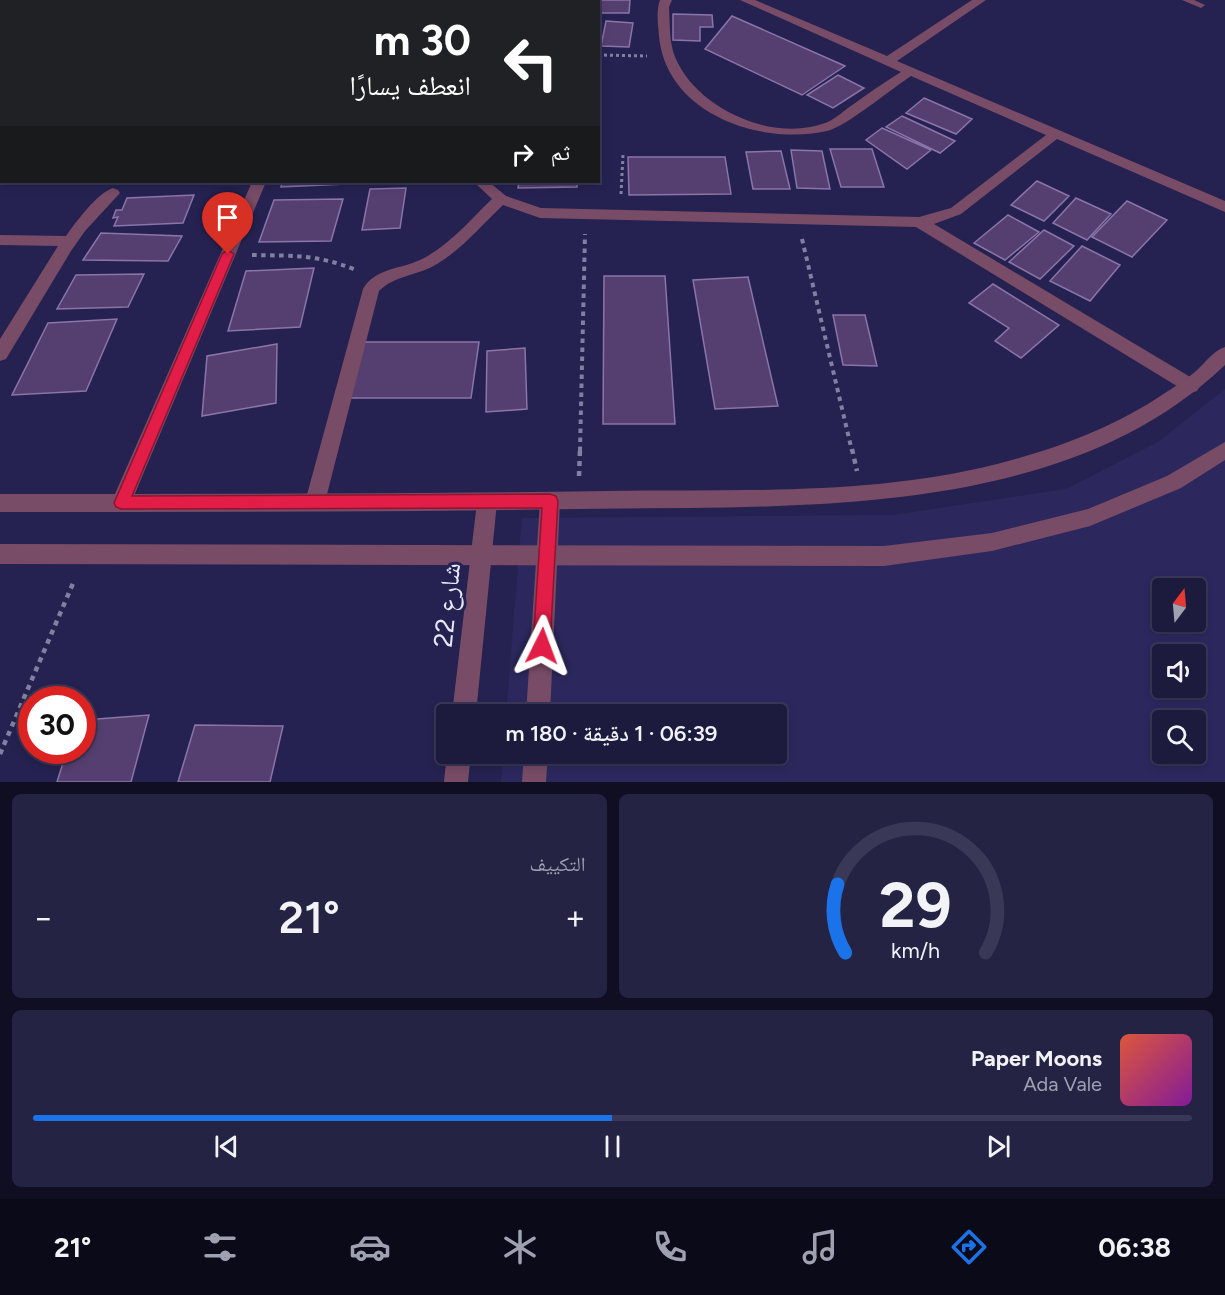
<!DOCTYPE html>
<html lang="ar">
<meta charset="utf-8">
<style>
:root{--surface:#1c1a3d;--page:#252344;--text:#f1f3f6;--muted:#a0a1b0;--line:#3a3857;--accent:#1a73e8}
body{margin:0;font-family:Figtree,"Noto Naskh Arabic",sans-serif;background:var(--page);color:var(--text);direction:rtl;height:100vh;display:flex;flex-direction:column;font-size:22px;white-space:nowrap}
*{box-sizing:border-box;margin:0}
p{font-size:20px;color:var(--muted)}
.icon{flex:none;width:33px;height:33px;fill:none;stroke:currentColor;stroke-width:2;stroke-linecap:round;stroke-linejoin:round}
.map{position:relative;height:782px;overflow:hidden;direction:ltr}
.drawer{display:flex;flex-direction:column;gap:12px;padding:12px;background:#0f0e22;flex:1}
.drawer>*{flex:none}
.hud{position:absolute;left:0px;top:0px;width:600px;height:183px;box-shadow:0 3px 9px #0003,0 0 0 2px var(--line);direction:rtl;background:#202124;color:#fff;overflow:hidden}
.needle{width:39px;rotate:16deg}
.tools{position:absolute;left:1152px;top:578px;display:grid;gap:12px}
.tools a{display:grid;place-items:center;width:54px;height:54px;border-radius:6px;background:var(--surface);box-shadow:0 3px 9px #0003,0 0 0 2px var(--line);font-size:30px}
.speed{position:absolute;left:18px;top:686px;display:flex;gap:12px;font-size:30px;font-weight:700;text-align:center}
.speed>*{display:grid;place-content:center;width:78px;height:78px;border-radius:50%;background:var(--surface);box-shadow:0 3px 9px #0003,0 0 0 2px var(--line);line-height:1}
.speed .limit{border:9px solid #d22;background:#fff;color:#111}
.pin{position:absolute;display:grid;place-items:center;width:51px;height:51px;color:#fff;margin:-62px -26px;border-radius:50% 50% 50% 0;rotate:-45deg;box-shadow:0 0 6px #0007}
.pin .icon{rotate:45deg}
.me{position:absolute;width:66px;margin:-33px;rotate:3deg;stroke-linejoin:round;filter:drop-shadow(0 0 4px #0008)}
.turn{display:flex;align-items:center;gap:21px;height:126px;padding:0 30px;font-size:27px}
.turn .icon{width:78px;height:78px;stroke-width:2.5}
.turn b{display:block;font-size:42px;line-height:51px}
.then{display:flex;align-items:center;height:57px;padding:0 30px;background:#0003;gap:12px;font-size:22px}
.big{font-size:45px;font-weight:600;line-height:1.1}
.drawer .tile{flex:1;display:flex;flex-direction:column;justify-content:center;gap:9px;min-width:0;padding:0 21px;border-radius:9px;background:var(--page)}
.drawer .dial{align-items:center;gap:0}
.dial svg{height:156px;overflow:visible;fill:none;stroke:var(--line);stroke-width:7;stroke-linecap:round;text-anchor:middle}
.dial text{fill:var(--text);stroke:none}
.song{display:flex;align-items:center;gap:18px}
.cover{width:72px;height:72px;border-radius:9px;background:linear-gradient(135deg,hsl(10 70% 55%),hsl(290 70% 35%))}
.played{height:6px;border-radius:3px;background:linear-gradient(90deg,var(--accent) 50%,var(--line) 50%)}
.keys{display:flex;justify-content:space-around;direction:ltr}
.heat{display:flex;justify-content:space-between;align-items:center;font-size:33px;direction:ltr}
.drawer .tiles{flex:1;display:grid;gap:12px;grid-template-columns:1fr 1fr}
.tile:last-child{grid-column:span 2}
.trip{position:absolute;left:436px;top:704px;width:351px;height:60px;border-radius:6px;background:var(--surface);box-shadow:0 3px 9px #0003,0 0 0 2px var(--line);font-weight:600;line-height:60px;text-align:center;direction:rtl}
.dock{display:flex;height:96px;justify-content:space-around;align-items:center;background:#0b0a18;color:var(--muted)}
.dock .icon{width:42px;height:42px}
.dock .selected{color:var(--accent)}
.dock b{font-size:27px;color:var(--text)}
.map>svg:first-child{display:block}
.built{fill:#2c285e;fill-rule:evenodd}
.building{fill:#553f70;stroke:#8a74a9;stroke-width:1.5}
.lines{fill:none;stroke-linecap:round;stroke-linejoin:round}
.path-far2{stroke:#8180a1;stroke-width:3;stroke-dasharray:3 3;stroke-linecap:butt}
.path-far1{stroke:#8180a1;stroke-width:4;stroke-dasharray:4.5 4.5;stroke-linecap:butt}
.path{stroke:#8180a1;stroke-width:4.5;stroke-dasharray:5 5;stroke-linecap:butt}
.service{fill:#784b66;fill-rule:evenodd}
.minor{fill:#784b66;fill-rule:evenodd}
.tertiary{fill:#784b66;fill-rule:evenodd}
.route{fill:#e11d48;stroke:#92132f;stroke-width:1.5}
.labels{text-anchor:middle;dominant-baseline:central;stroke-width:6;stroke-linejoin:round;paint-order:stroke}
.near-street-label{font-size:26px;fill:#e7e8fb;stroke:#252251}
</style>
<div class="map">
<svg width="1225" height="782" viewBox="0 0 1225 782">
<rect width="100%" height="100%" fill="#252251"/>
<path class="built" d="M1225,389V782H501L503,753H777V714H506L522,518L893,515L1066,489L1158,442ZM1162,588H1196V621H1162ZM1162,654H1196V687H1162ZM1162,720H1196V753H1162Z"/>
<path class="building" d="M542,0H630L629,13H598V2Z
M673,14L712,15L713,27H700V41L673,40Z
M732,16L845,66L802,95L705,49Z
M606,21L633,23L629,47L601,46Z
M838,75L864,88L833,108L807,95Z
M924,98L972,119L956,134L906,113Z
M902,116L955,141L940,153L886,127Z
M882,128L931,150L907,169L866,140Z
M830,149H872L884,187H841Z
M791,150L822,151L830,189L797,188Z
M781,151L790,189H753L746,152Z
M628,157H725L731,194L629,195Z
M1037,181L1069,196L1044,221L1011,205Z
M282,182H347L346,184L281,187Z
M519,182H577V187L518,188Z
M406,188L400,228L362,230L370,189Z
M194,195L183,223L114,226L118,217L113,218L116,210H122L127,198Z
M1076,198L1111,214L1087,240L1053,223Z
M343,199L331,241L259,242L274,200Z
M1127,201L1167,220L1132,257L1092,237Z
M1008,215L1039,232L1005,260L974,243Z
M1044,230L1074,246L1040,279L1009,262Z
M101,233L182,236L168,261L83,260Z
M1082,246L1120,265L1090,301L1050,281Z
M314,268L300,327L228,331L246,271Z
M144,274L128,307L57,309L76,275Z
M604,276H665L675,424H603Z
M748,277L778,406L715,409L693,280Z
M993,284L1059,325L1021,358L995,341L1009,328L969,303Z
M833,315H865L877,366L843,365Z
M117,319L86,391L12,395L48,323Z
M362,342H479L471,398H347Z
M277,344L276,403L202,416L207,356Z
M525,348L527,409L486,412L487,351Z
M149,715L131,782H57L67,750H82V746L89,745L97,719Z
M195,725L283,726L270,782H178Z"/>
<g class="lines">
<path class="path-far2" d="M598,55L647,56
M621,194L623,155"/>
<path class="path-far1" d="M802,239L852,451
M252,255C294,256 316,254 356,270
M580,451L585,234"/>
<path class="path" d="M852,449L857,471
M579,476L580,449
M0,754L74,581"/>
<path class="service" d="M1182,0H1194L1205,5L1201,8Z
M0,62H2V68H0Z"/>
<path class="minor" d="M56,0H68L55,2Z
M331,0H343L331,2Z
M489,0H501L489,2Z
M660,0H672L669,7C670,23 669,42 675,57C696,108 772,143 825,123C834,120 841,113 848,108C866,95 883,83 901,72L740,0H755L887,56L972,0H986L897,61L1225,201V212L1057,139L961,214L934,224L1197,381L1200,386L1197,391L1191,393L1185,391L916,227L540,218L503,205C482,225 462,249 437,264C418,276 395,275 379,291L325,502L322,508L315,511L308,508L305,502L363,289C375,268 401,269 420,260C448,247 470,220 492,199L474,182H489L506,196L541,208L919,217L951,208L1046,135L911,76C891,89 847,126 827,131C761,146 666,114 659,36C658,24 656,11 660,0Z
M0,165H2L0,175Z
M252,182H266L131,503L128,509L121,512L114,509L111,503Z
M113,188L118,190L120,193L85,231L71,251L6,359L0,361V339L58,246L0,245V235L66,236C76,222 97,193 113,188Z
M550,492L557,495L560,501L550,714H526L540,501L543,495Z
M487,493L494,496L497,502L476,714H452L477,502L480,496Z
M447,753H471L468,782H444Z
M524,753H548L546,782H522Z"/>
<path class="tertiary" d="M1225,347V365C1086,498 870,506 689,508C630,508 571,509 512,510C341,512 171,512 0,512V494C202,494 405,494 607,491C736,489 871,496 997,464C1056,449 1115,427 1165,393C1176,386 1187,379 1196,371C1205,363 1213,351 1225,347Z
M1225,442V460L1181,488L1090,526L992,551L884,566L0,564V544L884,546L992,533L1088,509L1167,476Z"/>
</g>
<path class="route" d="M228,250L234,254L132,496L550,494L556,496L558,501L550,646L548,652L542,655L536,652L533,646L542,508L121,509L116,507L114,503L222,254Z"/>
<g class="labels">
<g class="near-street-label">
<text transform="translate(447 605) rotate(-84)">شارع 22</text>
</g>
</g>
</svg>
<div class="tools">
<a><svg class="needle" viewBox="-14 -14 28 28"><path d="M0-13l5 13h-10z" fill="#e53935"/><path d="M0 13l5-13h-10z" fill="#a0a1b0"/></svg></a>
<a><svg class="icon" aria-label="sound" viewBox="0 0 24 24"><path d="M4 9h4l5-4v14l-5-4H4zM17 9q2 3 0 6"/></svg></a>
<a><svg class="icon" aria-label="search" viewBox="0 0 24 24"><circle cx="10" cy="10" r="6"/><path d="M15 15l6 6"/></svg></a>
</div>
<div class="speed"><div class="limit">30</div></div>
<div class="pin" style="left:228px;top:254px;background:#d93025"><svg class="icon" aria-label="arrive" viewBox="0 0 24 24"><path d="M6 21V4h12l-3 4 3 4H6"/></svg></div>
<svg class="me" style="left:542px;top:646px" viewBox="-20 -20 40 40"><path d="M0-17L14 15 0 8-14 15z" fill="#e11d48" stroke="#fff" stroke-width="4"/></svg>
<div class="trip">06:39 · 1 دقيقة · 180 m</div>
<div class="hud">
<div class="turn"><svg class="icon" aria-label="left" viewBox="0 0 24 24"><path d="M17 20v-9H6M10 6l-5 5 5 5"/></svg><div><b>30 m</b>انعطف يسارًا</div></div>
<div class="then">ثم<svg class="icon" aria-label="right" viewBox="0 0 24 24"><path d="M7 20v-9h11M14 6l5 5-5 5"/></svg></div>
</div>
</div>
<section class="drawer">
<div class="tiles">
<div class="tile dial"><svg viewBox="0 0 100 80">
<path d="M14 69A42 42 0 1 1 86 69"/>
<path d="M14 69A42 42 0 0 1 10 34" stroke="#1a73e8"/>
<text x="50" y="56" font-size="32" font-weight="700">29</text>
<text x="50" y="72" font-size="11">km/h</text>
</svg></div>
<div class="tile"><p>التكييف</p>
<div class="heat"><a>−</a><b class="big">21°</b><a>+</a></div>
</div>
<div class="tile">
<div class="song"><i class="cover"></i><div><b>Paper Moons</b><p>Ada Vale</p></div></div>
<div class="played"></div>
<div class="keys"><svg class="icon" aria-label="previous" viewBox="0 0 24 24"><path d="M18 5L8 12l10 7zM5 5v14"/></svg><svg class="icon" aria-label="pause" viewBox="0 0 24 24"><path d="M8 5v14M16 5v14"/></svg><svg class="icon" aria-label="next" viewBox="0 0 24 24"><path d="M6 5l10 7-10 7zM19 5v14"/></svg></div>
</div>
</div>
</section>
<nav class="dock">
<b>06:38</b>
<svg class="icon selected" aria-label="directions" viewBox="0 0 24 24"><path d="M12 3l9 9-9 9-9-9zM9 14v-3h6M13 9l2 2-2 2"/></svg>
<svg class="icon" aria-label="music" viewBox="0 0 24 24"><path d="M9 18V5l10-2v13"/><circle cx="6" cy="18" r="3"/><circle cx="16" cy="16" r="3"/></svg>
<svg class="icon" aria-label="phone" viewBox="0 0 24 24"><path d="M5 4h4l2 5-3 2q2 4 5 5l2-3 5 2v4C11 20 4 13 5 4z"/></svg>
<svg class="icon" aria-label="climate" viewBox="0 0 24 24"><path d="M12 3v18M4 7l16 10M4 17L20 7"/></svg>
<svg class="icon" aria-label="car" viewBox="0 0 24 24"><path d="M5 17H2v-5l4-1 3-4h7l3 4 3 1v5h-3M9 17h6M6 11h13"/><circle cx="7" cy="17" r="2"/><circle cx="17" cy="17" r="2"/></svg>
<svg class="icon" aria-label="filters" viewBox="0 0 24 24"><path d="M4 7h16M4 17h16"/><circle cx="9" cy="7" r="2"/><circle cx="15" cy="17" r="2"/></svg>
<b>21°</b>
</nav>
